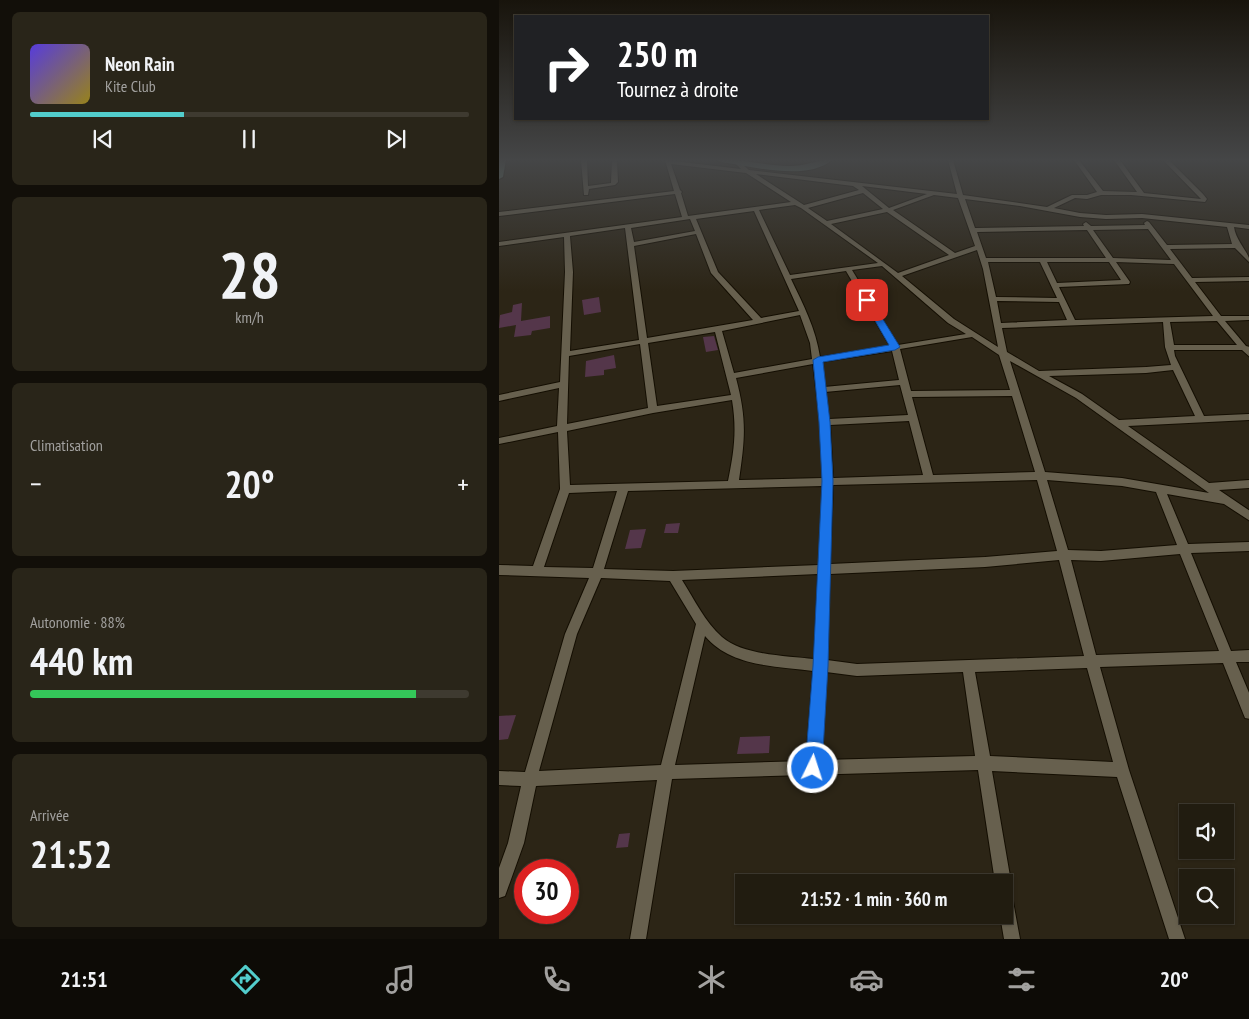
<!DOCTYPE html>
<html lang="fr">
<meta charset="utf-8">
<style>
:root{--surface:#211c10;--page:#292519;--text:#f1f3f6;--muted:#a2a19f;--line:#3e3a30;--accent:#52cdcc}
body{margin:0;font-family:"PT Sans Narrow",sans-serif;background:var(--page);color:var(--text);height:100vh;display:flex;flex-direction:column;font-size:19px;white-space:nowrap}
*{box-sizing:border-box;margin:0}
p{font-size:16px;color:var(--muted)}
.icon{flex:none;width:28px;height:28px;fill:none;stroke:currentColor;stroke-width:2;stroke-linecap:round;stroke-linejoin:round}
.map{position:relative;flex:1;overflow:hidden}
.sheet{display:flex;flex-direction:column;gap:12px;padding:12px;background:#120f09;width:499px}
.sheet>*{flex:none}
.banner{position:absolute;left:15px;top:15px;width:475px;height:105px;border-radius:0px;box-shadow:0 1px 4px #0004,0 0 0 1px var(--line);background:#202124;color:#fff;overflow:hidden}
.tools{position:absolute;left:680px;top:804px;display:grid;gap:10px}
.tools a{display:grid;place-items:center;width:55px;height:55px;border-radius:0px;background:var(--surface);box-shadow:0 1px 4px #0004,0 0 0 1px var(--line);font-size:25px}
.speed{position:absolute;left:15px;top:859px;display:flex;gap:10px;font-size:25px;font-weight:700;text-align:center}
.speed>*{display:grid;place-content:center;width:65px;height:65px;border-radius:50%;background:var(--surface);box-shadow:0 1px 4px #0004,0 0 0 1px var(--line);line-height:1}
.speed .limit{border:8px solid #d22;background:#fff;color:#111}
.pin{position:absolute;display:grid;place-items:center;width:42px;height:42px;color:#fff;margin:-21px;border-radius:10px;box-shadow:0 2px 8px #0006}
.me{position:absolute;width:55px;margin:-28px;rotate:4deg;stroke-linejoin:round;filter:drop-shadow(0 0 4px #0008)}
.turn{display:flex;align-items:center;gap:18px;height:105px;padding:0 20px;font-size:22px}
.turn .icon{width:65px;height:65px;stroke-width:2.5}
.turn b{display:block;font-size:35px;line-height:42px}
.big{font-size:38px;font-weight:700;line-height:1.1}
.sheet .card{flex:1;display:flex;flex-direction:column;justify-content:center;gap:8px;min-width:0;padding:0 18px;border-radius:8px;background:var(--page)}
.sheet .dial{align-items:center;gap:0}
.dial b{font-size:65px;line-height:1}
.song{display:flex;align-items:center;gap:15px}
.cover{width:60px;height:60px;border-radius:8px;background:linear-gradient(135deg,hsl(250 70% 55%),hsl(50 70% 35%))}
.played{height:5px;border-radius:2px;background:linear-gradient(90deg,var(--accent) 35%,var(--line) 35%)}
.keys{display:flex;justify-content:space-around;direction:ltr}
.heat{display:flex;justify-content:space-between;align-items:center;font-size:28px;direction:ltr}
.charge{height:8px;border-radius:4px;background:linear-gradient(90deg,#34c759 88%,var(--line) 0)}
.trip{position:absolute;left:236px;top:874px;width:278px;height:50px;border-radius:0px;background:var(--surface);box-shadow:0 1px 4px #0004,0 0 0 1px var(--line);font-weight:700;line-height:50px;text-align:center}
.dock{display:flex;height:80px;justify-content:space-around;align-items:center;background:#0d0b06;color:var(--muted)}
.dock .icon{width:35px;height:35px}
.dock .on{color:var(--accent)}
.dock b{font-size:22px;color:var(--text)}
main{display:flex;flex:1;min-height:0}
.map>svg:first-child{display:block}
.building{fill:#54364a}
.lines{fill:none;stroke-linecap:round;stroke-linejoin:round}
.street-casing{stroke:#140e02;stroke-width:2}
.secondary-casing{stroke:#140e02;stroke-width:2}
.street{fill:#67604e;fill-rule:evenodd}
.secondary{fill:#617c6e;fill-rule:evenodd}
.route{fill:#1a73e8;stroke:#114b97}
</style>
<main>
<section class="sheet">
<div class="card">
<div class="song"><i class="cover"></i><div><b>Neon Rain</b><p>Kite Club</p></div></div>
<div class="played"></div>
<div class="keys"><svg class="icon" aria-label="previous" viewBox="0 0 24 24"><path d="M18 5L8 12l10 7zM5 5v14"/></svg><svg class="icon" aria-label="pause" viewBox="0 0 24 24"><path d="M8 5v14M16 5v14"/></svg><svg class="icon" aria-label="next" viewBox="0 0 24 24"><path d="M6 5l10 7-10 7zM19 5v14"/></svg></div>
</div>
<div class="card dial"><b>28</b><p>km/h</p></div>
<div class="card"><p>Climatisation</p>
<div class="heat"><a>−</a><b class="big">20°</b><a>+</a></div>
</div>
<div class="card"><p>Autonomie · 88%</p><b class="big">440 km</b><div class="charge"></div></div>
<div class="card"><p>Arrivée</p><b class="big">21:52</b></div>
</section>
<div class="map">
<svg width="751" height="939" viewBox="0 0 751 939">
<rect width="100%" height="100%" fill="#2c2516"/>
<path class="building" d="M100,297L102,312L85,315L83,300Z
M23,303L22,321L51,316V328L33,331L32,335L15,337L17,325L0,328L1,315L13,312L14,305Z
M215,336L219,350L207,352L204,337Z
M115,355L117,368L105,370V375L86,377L87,361Z
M181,523L179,533H165L167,524Z
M147,529L142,548L126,549L131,530Z
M17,715L9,739L0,740V716Z
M271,736L270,753L238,754L241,737Z
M131,833L129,847L117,848L120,834Z"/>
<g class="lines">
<defs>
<path id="street" d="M82,160H88L89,186L112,183L113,160H118L119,182L116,185L90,189L89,195H85Z
M166,160L242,169L235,162L238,160L250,170L458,194L449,160H454L464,195L548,207L573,195H588L598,192L575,160H580L604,191L638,192L615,160H621L645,193L702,199L664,160H670L704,194L708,199L706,202L632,195H602L588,199L576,198L555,208L581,213L607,215L643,214L751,225V229L735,227C737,242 751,253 751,263L736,248L671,249L693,278L751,277V281L696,282L722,316H751V320L726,321L747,346L751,347V357L743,350H675L676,356L705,416L751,414V420L629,426L710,483L751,480V488L720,490L751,511V521L725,504L668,494L689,544L751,542V551L692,553L732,651L751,650V662H737L751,695V719L746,718L724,663L601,667L630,770L686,939H670L618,777L493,771L512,882L511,885L521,939H505L501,915H505V882H496L479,770L173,779L147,939H131L158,780L37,786L25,843L6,896L0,898V868L9,843L22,786L0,785V771L26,772L66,634L90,578L0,575V565L34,566L61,489L59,432L0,444V438L58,426L60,388L0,401V395L61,382L66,272L65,237L0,246V242L183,217L176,194L0,216V212L175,191ZM172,164L247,173L292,202L189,216L182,193L183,192L181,190ZM257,174L354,186L360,190L305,205ZM363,186L428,194L390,208ZM364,193L384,209L328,221L309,208ZM435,195L459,198L476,246L456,253L394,210ZM466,199L521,206L581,217L607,219L643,218L728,227L733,244L668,245L650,222L648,221L645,223L646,225L592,226L587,222L584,224L585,226L476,228ZM296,205L302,208L379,263L291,275L260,210ZM255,211L300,311L262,318L219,272L197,219ZM388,212L450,255L399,273L332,224ZM191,219L196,231L135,242L132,228ZM126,228L140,340L71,351L74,272L71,236ZM649,229L672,260L614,258L594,230ZM588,230L607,258H487L478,232ZM197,234L212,273L254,320L148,338L135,246ZM478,250L484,269L499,347L455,319L403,276ZM489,262H541L558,298L497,297ZM548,262H610L622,280L558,283ZM617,262L675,264L714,316L576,320L560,287L630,284L631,282ZM383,266L449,323L467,334L399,345L353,270ZM347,271L391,346L321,357C317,329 304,304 292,279ZM498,301L560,302L568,320L502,323ZM301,315L311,343L313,359L235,373L223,331ZM718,321L738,345H675L671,322ZM664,322L666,347L672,365L647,367L540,371L508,352L503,328ZM216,332L232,395L158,406L149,343ZM473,337L500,355L511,390L412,391L401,349ZM141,344L149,408L68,424L70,356ZM393,351L400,380L325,387L322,362ZM511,361L577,398L710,493L623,478L546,472ZM314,364L321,422L324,478L240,480C246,439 248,419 237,378ZM674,370L696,416L620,420L583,394L550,376L647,373ZM401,385L409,415L330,419L326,392ZM513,396L536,472L434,475L413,397ZM233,400C238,430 235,452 229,481L71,485L68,431L154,413ZM410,421L424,475L334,478L331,425ZM538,480L558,551L486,557L331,564L334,485ZM548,480L623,486L657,492L678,545L602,551L569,550ZM324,486L320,565L174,571L105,569L129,491ZM118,491L94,568L45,567L70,493ZM681,554L720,651L597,655L572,560L602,561ZM560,560L585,656L358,664L328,660L331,574L486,567ZM319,574L315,659C288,656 243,655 223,637C206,622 195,599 183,580ZM102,578L171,581L197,624L162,765L40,771L78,634ZM206,636C232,667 277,666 314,671L307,761L176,765ZM588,668L614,762L491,756L476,672ZM327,672L358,676L464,672L476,756L322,760Z"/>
<path id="secondary" d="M0,160H7L4,177L0,179Z
M218,160C242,158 267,166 291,166C306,166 320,159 333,160C307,182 252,166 222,162Z"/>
</defs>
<use href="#street" class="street-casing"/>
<use href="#secondary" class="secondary-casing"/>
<use href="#street" class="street"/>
<use href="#secondary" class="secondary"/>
</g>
<linearGradient id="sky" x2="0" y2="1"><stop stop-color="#18140c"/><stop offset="0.55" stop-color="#454647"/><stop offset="1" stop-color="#454647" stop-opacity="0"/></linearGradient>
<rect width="751" height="291" fill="url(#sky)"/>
<path class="route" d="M368,297L372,300L401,347L396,350L324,362L331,422L334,481L329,666L323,768L320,774L314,776L309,774L306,768L314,666L323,481L320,422L314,360L319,357L390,345L364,300Z"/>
</svg>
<div class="tools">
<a><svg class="icon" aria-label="sound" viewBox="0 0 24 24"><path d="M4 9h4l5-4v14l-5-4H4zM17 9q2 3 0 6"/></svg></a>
<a><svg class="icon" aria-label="search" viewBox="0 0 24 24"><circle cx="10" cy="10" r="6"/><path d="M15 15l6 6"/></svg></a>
</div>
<div class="speed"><div class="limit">30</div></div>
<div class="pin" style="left:368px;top:300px;background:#d93025"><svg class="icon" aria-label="arrive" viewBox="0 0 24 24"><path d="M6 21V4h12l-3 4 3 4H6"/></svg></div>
<svg class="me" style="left:314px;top:768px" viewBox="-20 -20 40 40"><circle r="17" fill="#1a73e8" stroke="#fff" stroke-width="3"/><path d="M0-11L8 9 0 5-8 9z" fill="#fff"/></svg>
<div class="trip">21:52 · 1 min · 360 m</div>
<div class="banner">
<div class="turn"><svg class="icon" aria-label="right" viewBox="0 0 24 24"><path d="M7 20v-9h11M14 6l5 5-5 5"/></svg><div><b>250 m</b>Tournez à droite</div></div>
</div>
</div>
</main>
<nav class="dock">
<b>21:51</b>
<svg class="icon on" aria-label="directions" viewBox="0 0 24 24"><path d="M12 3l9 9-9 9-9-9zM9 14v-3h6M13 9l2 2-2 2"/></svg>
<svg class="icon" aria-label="music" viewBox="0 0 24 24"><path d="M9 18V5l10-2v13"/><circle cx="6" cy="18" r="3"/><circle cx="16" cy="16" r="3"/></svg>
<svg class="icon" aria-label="phone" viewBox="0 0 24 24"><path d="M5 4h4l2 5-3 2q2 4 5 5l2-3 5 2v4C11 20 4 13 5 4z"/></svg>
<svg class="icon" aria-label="climate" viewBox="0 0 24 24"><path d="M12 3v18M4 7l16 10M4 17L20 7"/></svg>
<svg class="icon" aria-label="car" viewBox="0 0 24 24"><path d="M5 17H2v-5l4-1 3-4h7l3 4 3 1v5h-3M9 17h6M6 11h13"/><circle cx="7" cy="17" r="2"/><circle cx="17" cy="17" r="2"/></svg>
<svg class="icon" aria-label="filters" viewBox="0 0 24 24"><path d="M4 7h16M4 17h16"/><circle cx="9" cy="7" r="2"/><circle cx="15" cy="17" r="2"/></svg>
<b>20°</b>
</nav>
